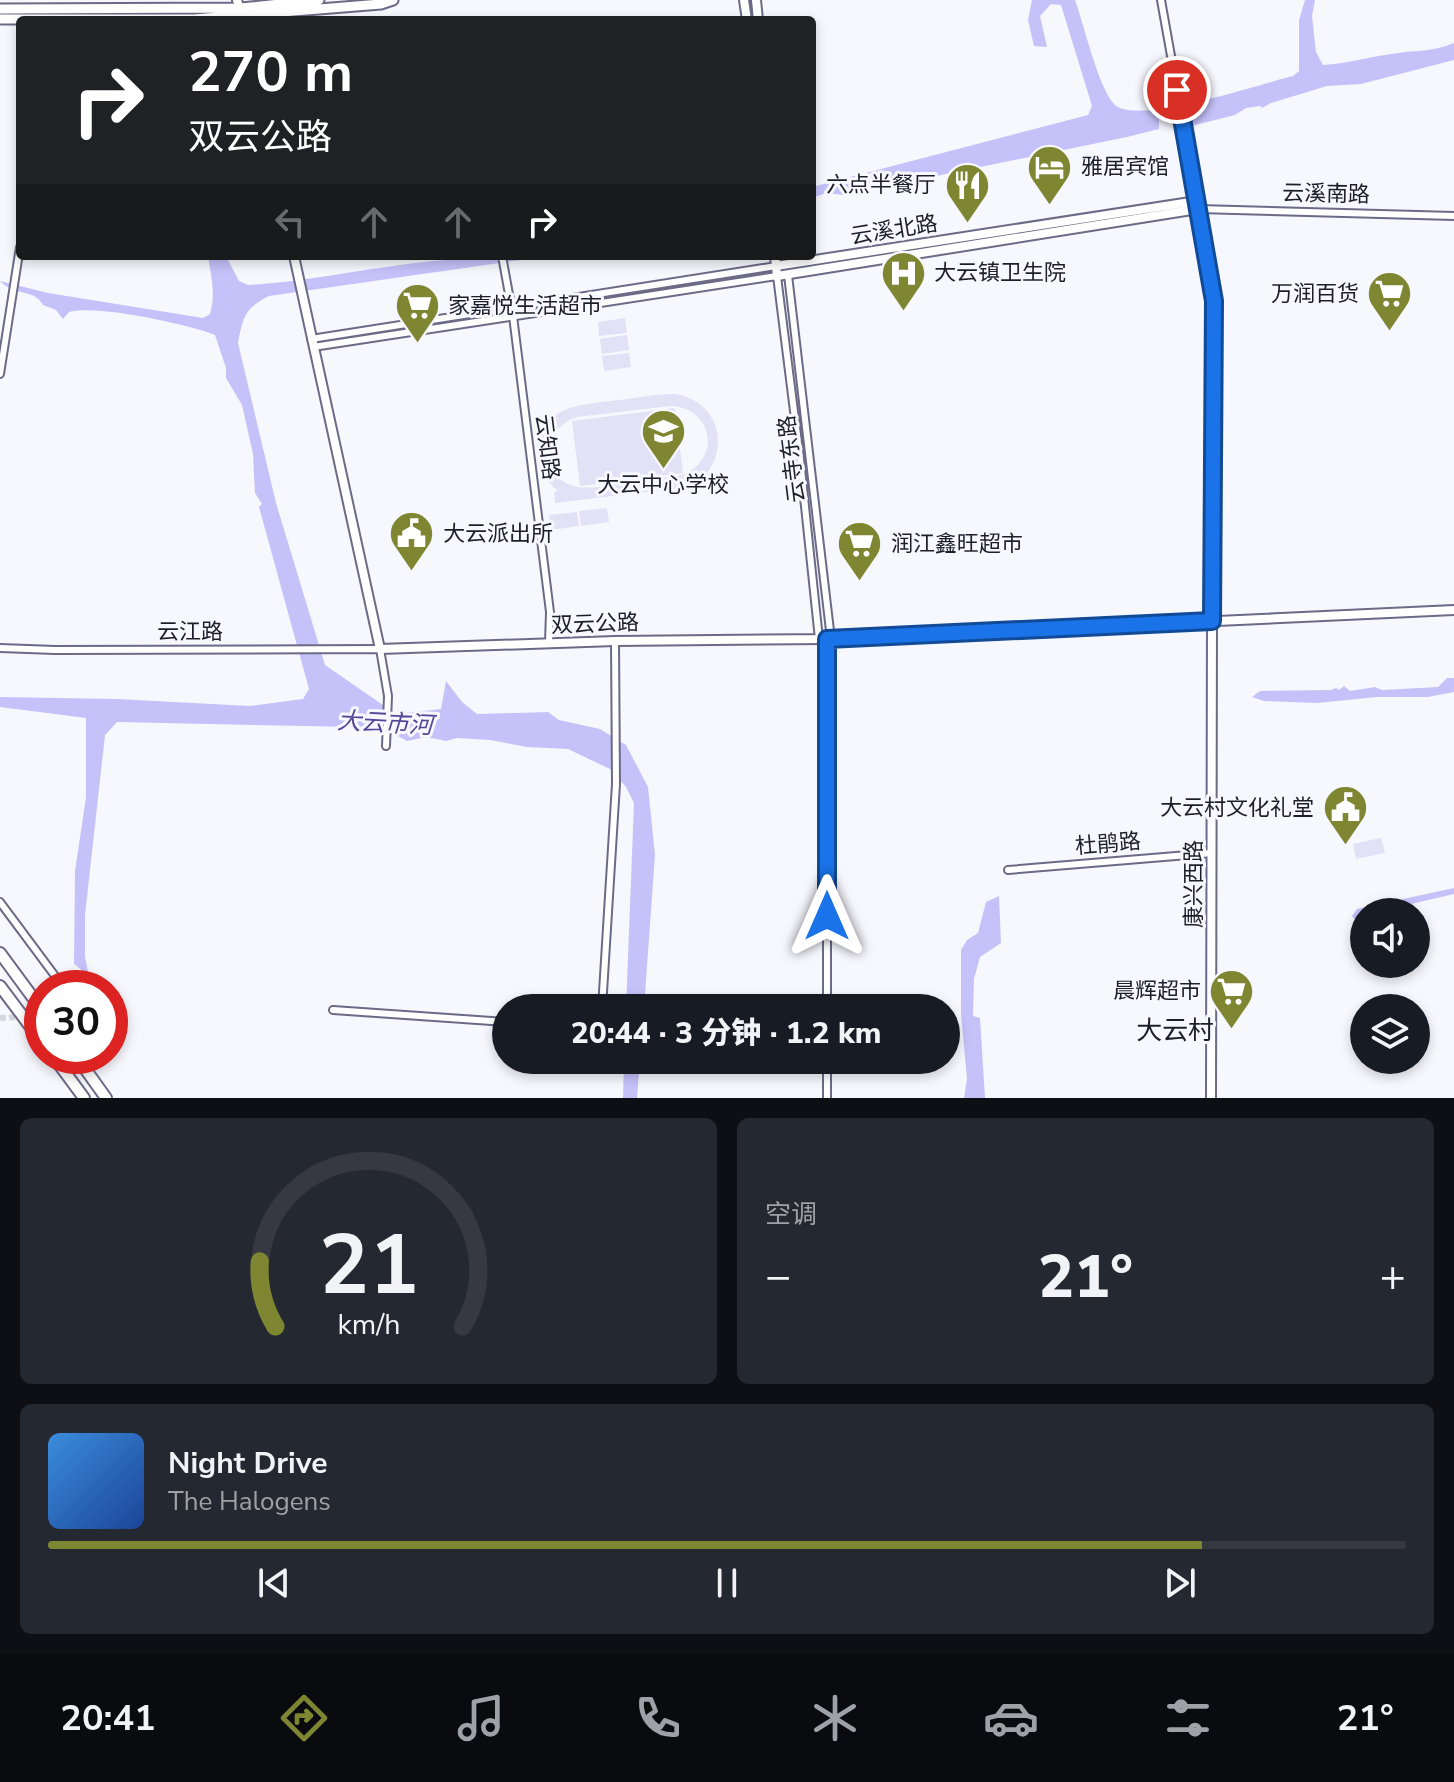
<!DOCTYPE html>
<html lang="zh">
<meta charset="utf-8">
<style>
:root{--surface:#171b24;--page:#242831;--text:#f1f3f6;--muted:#9ea1a6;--line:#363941;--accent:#7f8631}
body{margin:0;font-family:"Nunito Sans","Noto Sans SC",sans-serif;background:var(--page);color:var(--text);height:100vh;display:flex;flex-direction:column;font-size:30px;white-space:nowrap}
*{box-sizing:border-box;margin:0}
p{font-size:26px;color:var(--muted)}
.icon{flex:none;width:44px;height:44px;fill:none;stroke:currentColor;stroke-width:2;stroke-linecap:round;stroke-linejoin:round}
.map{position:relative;height:1098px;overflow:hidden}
.panel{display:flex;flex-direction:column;gap:20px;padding:20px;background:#0d0f14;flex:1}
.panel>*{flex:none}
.guide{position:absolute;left:16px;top:16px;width:800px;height:244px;border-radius:8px;box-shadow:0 4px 12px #0003;background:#202124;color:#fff;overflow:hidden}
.tools{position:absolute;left:1350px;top:898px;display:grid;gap:16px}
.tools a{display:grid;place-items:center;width:80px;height:80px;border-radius:50%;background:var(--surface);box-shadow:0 4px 12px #0003;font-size:40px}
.speed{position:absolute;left:24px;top:970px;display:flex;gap:16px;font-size:40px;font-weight:700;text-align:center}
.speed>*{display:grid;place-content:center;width:104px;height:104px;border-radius:50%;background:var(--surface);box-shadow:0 4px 12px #0003;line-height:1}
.speed .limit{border:12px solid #d22;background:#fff;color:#111}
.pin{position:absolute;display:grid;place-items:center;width:68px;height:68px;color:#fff;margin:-34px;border:4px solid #fff;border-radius:50%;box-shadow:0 2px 8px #0007}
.me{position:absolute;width:88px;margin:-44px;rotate:0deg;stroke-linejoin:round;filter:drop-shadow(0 0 6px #0008)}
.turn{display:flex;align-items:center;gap:28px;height:168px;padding:0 40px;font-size:36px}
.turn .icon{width:104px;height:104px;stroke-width:2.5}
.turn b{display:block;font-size:56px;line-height:68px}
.lanes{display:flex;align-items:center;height:76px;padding:0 40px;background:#0003;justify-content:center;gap:40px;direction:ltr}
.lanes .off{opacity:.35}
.big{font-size:60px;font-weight:800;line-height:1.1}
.panel .tile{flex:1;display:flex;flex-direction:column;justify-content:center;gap:12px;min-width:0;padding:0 28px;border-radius:12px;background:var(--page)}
.panel .dial{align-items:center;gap:0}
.dial svg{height:208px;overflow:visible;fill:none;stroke:var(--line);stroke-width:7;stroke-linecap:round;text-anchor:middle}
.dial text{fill:var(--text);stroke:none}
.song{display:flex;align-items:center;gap:24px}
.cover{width:96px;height:96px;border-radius:12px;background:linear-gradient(135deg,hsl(210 70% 55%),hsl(220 70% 35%))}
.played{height:8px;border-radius:4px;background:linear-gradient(90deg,var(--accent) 85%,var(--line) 85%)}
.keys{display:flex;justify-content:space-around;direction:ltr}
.heat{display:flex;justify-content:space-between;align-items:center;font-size:44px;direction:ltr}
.panel .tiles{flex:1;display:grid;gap:20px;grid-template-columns:1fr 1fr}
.tile:last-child{grid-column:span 2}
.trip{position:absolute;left:492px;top:994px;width:468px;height:80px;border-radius:40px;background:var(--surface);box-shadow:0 4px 12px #0003;font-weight:800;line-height:80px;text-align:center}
.menu{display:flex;height:128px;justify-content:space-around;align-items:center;background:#090b0e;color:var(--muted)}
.menu .icon{width:56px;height:56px}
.menu .current{color:var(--accent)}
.menu b{font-size:36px;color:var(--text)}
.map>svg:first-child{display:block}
.green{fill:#e2e1f6;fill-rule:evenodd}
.water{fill:#c5c2fa}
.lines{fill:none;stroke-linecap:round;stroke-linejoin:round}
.street-tunnel{stroke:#d6d6de;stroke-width:6;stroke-dasharray:6 3;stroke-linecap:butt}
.street-casing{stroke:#6c6a87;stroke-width:10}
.secondary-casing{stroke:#6c6a87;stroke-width:12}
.primary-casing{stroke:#6c6a87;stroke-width:13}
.highway-casing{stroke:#6c6a87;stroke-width:14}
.street{stroke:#fff;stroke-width:6}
.secondary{stroke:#fff;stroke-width:8}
.primary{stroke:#fff;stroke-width:9}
.highway{stroke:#fff;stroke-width:10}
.route-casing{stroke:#114b97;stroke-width:20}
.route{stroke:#1a73e8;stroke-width:14}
.labels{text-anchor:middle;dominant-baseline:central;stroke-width:6;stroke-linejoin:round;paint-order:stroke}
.poi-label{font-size:22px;fill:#1e1d29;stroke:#f7f7fe;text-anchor:start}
.street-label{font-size:22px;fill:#1e1d29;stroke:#f7f7fe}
.water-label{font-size:24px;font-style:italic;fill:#544797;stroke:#f7f7fe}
.quarter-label{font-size:26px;fill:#1e1d29;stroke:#f7f7fe}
</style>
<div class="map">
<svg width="1454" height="1098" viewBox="0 0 1454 1098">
<rect width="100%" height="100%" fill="#f7f7fe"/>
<path class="green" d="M625,318L627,333L599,336L598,322Z
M627,335L629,350L602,354L600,339Z
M629,353L631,367L604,371L602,356Z
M674,394C714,399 731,441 707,473H710L712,484L555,503L554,492L558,491C545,480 536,466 537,448C540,405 586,404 619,400C637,398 656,394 674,394ZM670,406C716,407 722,466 677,476C653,479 600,490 578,487C538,480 540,428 577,417Z
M675,408L683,473L580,486L572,421Z
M607,508L609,522L581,526L579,511Z
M577,512L579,526L551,530L549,515Z
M1381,838L1385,853L1356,859L1353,844Z"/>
<path class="water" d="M1032,0H1075C1084,25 1098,86 1114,104C1134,127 1262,83 1293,76L1299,71V20L1305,0H1315L1312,16L1316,52L1323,65C1346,64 1368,57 1392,54C1414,50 1433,52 1454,43V60L1361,84L1327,86L1271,103L1262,108L1260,106L1246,108L1235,115L1179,129L1171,117L1159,119V129L1127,137L843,195L826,193L812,198V187L1088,115L1092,106L1061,5L1051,4L1040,16L1047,47L1034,46L1028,20Z
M208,256H226L239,281L248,285C302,282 354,271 407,264C454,258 502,256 549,256L269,296C245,308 243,317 238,343L276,503L325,665L396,714L441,709L446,681L462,702L477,714L548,712L559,720L600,729L626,745L648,787L655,855L644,1008H626L634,803L626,787L610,769L568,749L527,747L490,740L457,738L446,741L426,737L407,741L398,736L354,727L117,722L105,735L85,915V957L89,976L74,964L75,871L86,797V718L0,707V697L117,699L250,706L303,699L309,689L259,507L262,504L255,493L253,454L242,405L226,378V368L215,335C188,324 95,304 69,312L63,319L56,310L43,305C35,289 14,296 0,281L48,293L203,318L210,314C216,293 211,276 208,256Z
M1447,678H1454V692L1428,697H1377L1317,703L1264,701L1252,697L1260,691L1331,690L1336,688L1339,690L1344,686L1350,691L1375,687L1382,690L1438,687Z
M1454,888V894L1377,912H1364V923L1356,921L1352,916L1357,909Z
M999,896L1001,943L980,957L974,979L973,1016L980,1018L985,1098H964L967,1079L961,1014V950L967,940L978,933L986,902Z
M624,1060H640L637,1098H623Z"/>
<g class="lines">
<path class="street-tunnel" d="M0,1018L42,1016"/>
<defs>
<path id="street" d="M1161,0L1197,201
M502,256L513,316L550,612L549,643
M788,275L831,639
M311,339L776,266
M313,347L777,276L800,459L819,639
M0,374L20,247
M1212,621L1214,301L1198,209L1454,216
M827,639V1008
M0,648L55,650L380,649L388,696L386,746
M1008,870L1212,853
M0,902L64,988
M602,1008L616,784L615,641
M333,1010L506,1022
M827,1060V1098"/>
<path id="secondary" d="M237,0L243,20
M744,0L747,20
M756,0L758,20
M294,256L380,649L615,641L827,639L1454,610
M775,256L777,276L1198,209L1197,201L776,266
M1211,1098L1212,621"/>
<path id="primary" d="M0,9L241,8L319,0
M0,19H194L381,4L393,0"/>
<path id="highway" d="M0,953L42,1010
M0,986L42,1042
M53,1056L84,1098
M76,1056L106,1098"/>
</defs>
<use href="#street" class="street-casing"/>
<use href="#secondary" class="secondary-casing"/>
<use href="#primary" class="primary-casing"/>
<use href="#highway" class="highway-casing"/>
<use href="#street" class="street"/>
<use href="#secondary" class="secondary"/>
<use href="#primary" class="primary"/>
<use href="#highway" class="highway"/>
</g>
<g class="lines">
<defs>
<path id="route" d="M827,916V639L1212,621L1214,301L1177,90"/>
</defs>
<use href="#route" class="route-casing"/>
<use href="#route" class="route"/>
</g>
<defs>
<symbol id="hotel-pin" viewBox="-11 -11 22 30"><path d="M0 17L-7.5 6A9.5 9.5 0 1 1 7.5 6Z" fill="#7f8631" stroke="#f7f7fe"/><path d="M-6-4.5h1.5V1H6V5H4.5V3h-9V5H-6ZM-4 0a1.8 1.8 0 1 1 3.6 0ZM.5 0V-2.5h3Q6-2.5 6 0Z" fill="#fff"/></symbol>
<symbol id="restaurant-pin" viewBox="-11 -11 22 30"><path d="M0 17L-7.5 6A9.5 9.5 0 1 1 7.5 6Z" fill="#7f8631" stroke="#f7f7fe"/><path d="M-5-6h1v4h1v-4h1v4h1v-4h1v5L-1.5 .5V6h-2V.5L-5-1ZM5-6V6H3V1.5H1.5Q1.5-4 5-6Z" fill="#fff"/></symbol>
<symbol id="hospital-pin" viewBox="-11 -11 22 30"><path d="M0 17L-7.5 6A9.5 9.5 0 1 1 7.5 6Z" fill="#7f8631" stroke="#f7f7fe"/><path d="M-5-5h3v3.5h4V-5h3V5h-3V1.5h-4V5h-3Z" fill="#fff"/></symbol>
<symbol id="supermarket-pin" viewBox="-11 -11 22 30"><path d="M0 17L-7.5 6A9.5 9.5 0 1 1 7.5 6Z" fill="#7f8631" stroke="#f7f7fe"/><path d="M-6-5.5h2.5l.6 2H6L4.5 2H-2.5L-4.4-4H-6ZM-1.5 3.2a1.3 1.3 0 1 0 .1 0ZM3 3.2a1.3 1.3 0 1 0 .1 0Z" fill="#fff"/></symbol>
<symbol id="school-pin" viewBox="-11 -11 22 30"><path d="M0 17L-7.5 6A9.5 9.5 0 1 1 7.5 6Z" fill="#7f8631" stroke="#f7f7fe"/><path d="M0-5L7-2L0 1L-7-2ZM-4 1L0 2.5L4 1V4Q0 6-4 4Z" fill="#fff"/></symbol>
<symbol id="civic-pin" viewBox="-11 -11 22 30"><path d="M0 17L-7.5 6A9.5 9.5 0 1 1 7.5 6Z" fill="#7f8631" stroke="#f7f7fe"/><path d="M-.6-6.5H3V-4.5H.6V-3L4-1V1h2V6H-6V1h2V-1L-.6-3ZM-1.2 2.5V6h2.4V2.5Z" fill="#fff"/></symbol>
</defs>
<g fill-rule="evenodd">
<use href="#hotel-pin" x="1024" y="142" width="51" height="69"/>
<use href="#restaurant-pin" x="942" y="160" width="51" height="69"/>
<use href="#hospital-pin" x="878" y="248" width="51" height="69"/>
<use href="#supermarket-pin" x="1364" y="268" width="51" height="69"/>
<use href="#supermarket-pin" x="392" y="280" width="51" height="69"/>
<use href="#school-pin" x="638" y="406" width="51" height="69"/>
<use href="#civic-pin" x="386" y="508" width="51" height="69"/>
<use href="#supermarket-pin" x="834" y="518" width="51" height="69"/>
<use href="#civic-pin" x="1320" y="782" width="51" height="69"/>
<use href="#supermarket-pin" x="1206" y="966" width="51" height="69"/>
</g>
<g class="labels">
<g class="poi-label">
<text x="1081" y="167">雅居宾馆</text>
<text x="936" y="185" text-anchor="end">六点半餐厅</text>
<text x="934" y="273">大云镇卫生院</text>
<text x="1359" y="294" text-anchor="end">万润百货</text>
<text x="448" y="306">家嘉悦生活超市</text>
<text x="663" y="485" text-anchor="middle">大云中心学校</text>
<text x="443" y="534">大云派出所</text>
<text x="891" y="544">润江鑫旺超市</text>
<text x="1314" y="808" text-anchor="end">大云村文化礼堂</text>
<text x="1201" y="991" text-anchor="end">晨辉超市</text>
</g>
<g class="street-label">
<text transform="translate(1326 194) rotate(1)">云溪南路</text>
<text transform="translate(894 230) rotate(-9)">云溪北路</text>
<text transform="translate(547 447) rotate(83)">云知路</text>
<text transform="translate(792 459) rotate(-97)">云寺东路</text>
<text transform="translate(595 624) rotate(-2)">双云公路</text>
<text x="190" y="632">云江路</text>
<text transform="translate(1108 844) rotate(-5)">杜鹃路</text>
<text transform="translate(1194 884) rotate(-90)">康兴西路</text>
</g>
<g class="water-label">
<text transform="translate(385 723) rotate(3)">大云市河</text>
</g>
<g class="quarter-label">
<text x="1175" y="1030">大云村</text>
</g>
</g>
</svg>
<div class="tools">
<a><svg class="icon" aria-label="sound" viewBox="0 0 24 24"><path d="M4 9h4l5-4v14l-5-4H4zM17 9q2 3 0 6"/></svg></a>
<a><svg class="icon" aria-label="layers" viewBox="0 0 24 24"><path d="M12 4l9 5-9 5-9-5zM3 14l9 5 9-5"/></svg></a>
</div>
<div class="speed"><div class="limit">30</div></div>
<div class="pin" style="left:1177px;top:90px;background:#d93025"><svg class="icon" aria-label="arrive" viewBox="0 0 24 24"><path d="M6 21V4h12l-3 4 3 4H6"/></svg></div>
<svg class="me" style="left:827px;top:916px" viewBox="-20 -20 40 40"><path d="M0-17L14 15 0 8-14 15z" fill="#1a73e8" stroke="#fff" stroke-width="4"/></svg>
<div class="trip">20:44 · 3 分钟 · 1.2 km</div>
<div class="guide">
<div class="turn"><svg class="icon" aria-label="right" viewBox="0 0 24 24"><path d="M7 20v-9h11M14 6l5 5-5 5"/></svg><div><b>270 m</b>双云公路</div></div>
<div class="lanes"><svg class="icon off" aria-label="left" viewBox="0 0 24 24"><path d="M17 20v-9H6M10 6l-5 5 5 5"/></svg><svg class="icon off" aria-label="ahead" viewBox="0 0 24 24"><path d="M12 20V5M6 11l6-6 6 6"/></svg><svg class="icon off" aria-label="ahead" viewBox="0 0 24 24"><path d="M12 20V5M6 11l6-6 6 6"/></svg><svg class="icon" aria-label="right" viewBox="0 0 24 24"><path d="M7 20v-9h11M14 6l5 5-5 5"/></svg></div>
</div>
</div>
<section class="panel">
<div class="tiles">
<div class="tile dial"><svg viewBox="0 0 100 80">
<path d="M14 69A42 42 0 1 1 86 69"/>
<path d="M14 69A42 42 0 0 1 8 44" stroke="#7f8631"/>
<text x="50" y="56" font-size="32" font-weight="700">21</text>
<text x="50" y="72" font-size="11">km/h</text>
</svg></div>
<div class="tile"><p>空调</p>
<div class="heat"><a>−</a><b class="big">21°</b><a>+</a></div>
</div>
<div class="tile">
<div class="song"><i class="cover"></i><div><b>Night Drive</b><p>The Halogens</p></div></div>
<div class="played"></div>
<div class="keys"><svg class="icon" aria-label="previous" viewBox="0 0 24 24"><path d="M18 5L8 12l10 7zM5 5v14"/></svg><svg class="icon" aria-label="pause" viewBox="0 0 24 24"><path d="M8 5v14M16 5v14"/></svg><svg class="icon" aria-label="next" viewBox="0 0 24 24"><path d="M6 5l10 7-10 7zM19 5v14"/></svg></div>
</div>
</div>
</section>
<nav class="menu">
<b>20:41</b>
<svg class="icon current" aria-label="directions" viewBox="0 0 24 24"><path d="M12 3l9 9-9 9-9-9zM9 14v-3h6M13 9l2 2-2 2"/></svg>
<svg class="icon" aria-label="music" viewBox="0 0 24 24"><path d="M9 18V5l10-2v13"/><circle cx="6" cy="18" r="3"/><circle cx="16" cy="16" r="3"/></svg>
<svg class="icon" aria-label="phone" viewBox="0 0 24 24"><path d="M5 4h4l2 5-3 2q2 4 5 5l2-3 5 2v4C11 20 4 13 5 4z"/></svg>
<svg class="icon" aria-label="climate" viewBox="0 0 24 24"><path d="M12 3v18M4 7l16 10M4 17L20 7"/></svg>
<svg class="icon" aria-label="car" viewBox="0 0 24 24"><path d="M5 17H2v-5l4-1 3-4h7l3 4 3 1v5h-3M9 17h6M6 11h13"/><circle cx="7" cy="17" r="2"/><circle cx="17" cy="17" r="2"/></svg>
<svg class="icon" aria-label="filters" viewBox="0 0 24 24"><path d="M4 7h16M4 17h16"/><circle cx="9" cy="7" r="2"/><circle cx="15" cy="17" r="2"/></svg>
<b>21°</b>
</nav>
